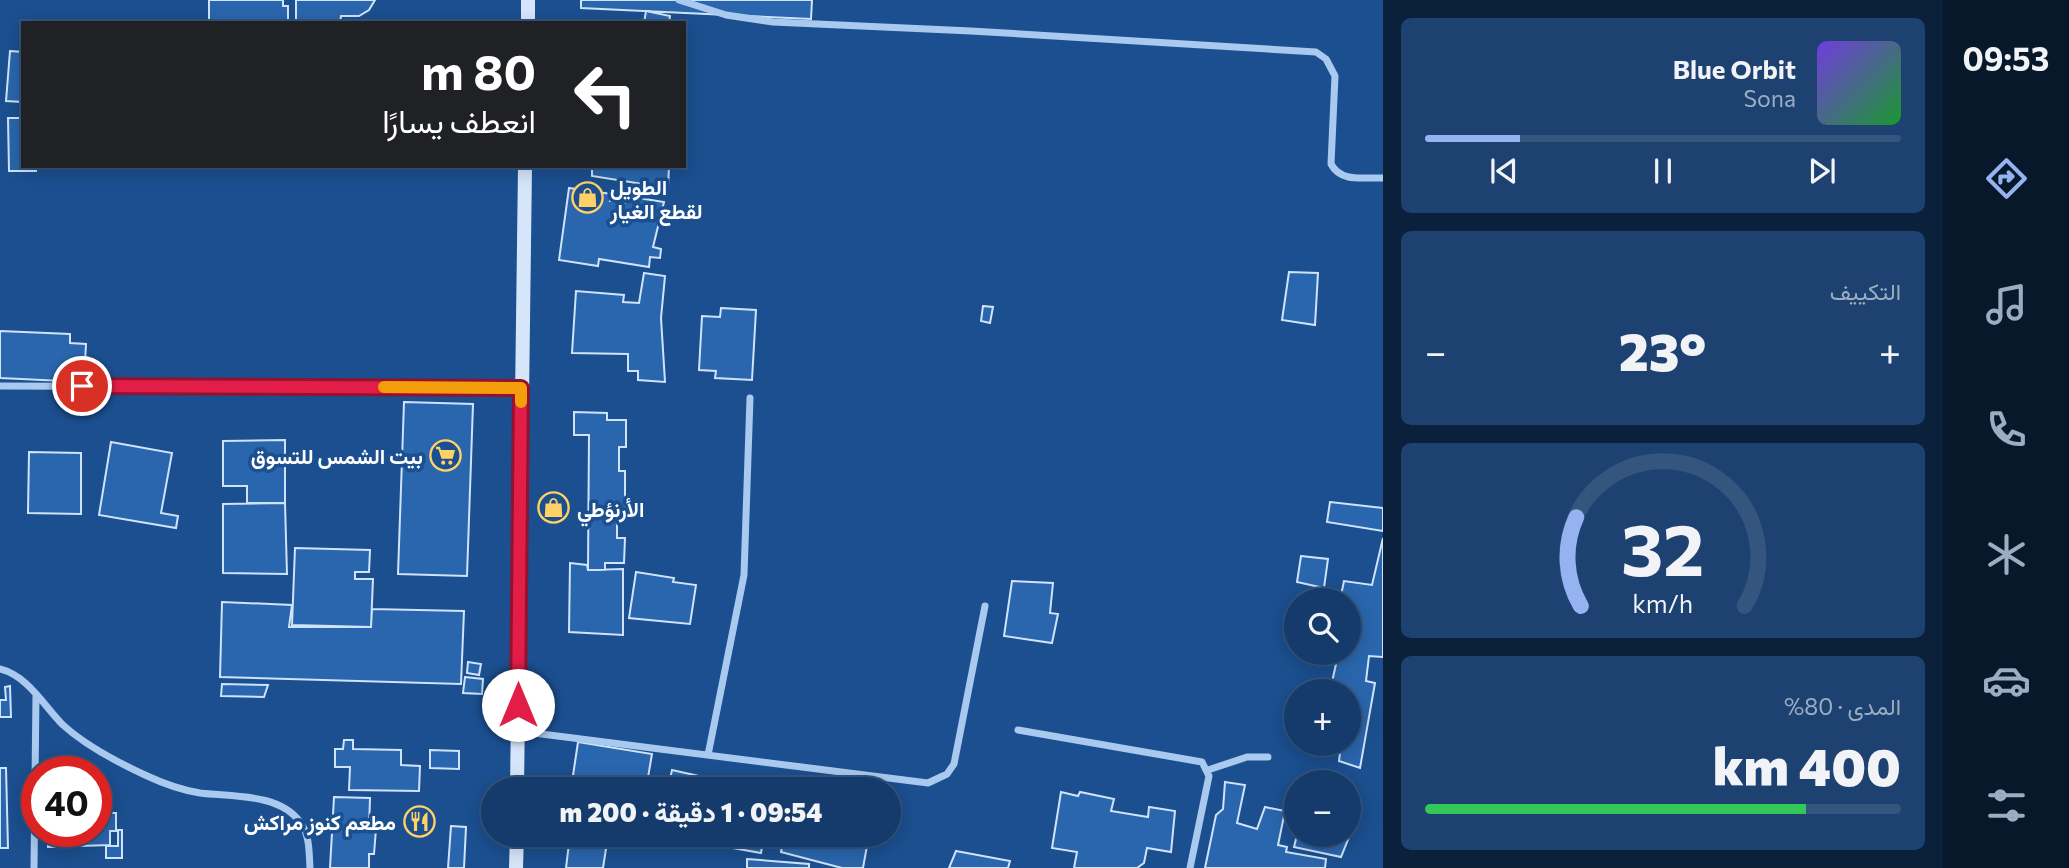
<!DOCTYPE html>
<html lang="ar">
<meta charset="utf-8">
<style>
:root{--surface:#143b6b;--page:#1d4271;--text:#f1f3f6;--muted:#9dadc1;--line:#33557e;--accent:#95b2f1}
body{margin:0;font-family:Commissioner,Vazirmatn,sans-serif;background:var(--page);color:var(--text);direction:rtl;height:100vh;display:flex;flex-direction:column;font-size:26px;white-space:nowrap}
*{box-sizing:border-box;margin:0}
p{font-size:23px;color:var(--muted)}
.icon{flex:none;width:38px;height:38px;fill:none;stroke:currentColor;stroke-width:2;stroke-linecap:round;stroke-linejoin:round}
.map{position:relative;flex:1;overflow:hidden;direction:ltr}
.panel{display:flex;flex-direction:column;gap:18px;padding:18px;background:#0b203b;width:560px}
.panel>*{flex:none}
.guide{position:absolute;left:21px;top:21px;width:665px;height:147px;border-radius:0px;box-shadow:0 4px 18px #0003,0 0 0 2px var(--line);direction:rtl;background:#202124;color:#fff;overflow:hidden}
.fabs{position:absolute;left:1284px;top:588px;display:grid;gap:14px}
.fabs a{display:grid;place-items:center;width:77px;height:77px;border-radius:50%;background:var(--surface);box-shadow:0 4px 18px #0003,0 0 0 2px var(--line);font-size:35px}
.speed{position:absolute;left:21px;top:756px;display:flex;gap:14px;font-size:35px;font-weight:700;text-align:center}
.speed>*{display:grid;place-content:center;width:91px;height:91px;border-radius:50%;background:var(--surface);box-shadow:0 4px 18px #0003,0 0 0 2px var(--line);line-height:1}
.speed .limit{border:10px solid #d22;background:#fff;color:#111}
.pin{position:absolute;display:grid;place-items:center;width:60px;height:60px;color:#fff;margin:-30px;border:4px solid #fff;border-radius:50%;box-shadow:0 2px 7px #0007}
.me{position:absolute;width:77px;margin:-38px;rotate:0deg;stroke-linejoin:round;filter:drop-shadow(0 0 5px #0008)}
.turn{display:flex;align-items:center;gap:24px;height:147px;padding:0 35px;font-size:32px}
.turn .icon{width:91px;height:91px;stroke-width:2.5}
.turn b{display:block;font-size:49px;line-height:60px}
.big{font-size:52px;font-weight:800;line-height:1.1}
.panel .tile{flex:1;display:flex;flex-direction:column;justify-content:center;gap:10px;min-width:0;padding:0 24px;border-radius:10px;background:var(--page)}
.panel .dial{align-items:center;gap:0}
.dial svg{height:182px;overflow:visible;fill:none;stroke:var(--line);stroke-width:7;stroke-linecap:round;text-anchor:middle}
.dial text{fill:var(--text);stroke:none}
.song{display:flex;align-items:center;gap:21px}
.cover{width:84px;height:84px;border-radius:10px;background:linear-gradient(135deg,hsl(260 70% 55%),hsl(130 70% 35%))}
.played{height:7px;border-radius:4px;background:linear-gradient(90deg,var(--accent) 20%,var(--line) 20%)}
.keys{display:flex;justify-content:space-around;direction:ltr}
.heat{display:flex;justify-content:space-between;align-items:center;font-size:38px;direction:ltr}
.charge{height:10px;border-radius:5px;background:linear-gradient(90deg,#34c759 80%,var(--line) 0)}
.trip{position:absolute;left:481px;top:777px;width:420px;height:70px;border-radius:35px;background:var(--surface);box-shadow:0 4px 18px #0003,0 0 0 2px var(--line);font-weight:800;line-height:70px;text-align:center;direction:rtl}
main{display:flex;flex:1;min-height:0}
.tab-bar{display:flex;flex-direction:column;width:126px;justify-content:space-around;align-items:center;background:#08182b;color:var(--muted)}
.tab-bar .icon{width:49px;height:49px}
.tab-bar .active{color:var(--accent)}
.tab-bar b{font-size:32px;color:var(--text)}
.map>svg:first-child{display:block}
.building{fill:#2a66ad;stroke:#cfe3fa;stroke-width:2}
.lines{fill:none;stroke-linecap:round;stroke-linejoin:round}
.street{stroke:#a9c9ee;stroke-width:7}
.secondary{stroke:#d6e6fa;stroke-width:14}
.route-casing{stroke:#92132f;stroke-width:18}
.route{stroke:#e11d48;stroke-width:12}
.slow{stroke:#f59e0b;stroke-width:12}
.labels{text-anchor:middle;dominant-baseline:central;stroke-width:7;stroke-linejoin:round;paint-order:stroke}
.poi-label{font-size:21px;font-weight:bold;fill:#fff;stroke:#1b4f8f;text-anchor:start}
</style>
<main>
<nav class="tab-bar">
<b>09:53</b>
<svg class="icon active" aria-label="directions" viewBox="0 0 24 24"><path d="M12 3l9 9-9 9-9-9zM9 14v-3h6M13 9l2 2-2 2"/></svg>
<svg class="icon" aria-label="music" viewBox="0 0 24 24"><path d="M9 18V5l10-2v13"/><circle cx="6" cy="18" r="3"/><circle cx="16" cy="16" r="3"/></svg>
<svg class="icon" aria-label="phone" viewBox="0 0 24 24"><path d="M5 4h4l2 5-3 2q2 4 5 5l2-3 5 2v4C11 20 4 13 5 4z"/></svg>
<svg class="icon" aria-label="climate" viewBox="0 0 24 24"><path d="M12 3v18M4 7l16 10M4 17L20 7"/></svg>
<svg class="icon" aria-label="car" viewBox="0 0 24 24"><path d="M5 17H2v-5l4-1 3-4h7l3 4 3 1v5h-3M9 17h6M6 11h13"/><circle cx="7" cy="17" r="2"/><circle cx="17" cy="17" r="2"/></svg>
<svg class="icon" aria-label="filters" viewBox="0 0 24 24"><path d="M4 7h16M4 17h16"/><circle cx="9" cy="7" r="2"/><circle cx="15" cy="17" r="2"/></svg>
</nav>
<section class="panel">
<div class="tile">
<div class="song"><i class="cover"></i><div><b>Blue Orbit</b><p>Sona</p></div></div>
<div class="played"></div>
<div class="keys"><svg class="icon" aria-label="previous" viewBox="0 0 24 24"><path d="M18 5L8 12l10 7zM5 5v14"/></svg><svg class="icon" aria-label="pause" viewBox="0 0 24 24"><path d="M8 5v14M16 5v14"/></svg><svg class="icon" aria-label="next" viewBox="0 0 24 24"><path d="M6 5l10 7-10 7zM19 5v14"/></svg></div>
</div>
<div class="tile"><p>التكييف</p>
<div class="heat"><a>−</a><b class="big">23°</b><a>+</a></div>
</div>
<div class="tile dial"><svg viewBox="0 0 100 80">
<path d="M14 69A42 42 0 1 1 86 69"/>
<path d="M14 69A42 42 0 0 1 12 30" stroke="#95b2f1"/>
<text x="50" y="56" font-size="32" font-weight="700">32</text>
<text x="50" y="72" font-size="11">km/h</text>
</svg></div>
<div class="tile"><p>المدى · 80%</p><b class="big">400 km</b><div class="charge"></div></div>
</section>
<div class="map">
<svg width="1383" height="868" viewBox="0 0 1383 868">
<rect width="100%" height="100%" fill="#1b4f8f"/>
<path class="building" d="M209,0H283V6H288V23H209Z
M296,0H375L369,10L359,16H341L340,23H296Z
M581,0H812L811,19L581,8Z
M646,11L670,16L669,23H644Z
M10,51L23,52V102L6,101Z
M8,118H23V166H36V171H9Z
M592,166H669L668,188L592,176Z
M569,188L612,194L610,201L625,203L626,196L664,202L653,247L661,249L660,258L650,257L649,267L599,259L598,266L559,260Z
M1289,272L1318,273L1315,325L1282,320Z
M644,273L665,276L661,318L665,382L638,380V371H628V354L572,353L576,291L624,295L623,302L639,303Z
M983,306L993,307L990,323L981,321Z
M721,308L756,310L752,380L715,378L716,371L699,370L702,316L720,317Z
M0,331L70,334V343L86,344L84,382L0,378Z
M404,402L473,404L467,576L398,574Z
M574,412L607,413V420H626V447H619V471H625V516H617V538H625L624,563H605V570H588L589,435H574Z
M285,440V503H247V486H223V441Z
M111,442L172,453L161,513L178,516L176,528L99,515Z
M29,452L81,453V514L28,513Z
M1330,502L1383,508V531L1327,522Z
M285,503L287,574L223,573V504Z
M1383,538V657L1369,656L1366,681L1375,683L1360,768L1339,761L1341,744H1349V691H1330L1338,655L1331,654L1349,653V600H1340L1344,581L1372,585Z
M295,548L370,550L369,572H355V579H373L371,627L292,625Z
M1301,556L1328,559L1324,588L1297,582Z
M570,563L587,565L588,570L623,569V635L569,632Z
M636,572L674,578L673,582L696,585L690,624L629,618Z
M1012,581L1053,583L1050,613L1058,614L1052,643L1004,636Z
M222,602L292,605L289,627H371L372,609L464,611L461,684L220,677Z
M468,662L481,664L479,675L467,673Z
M465,677L483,679L482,694L463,693Z
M222,684L268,685L264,697L221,696Z
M10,686L11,717H0V700H6L5,687Z
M344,740H353V749L401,750V765L420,766L419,791L349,790L350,767H335V749H343Z
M578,742L652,754L646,789H571Z
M430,750L459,751V769L430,768Z
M0,768H6L8,848H0Z
M672,770L757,789H668Z
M1225,782L1245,785L1237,823L1257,829L1265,807L1285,811L1278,845L1287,847L1286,852L1326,859L1325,868H1205L1216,815L1223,809Z
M1061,792L1078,796L1080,792L1114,799L1111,811L1148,817L1149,807L1175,811L1171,852L1147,848L1144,863L1137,868H1074L1077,852L1052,848Z
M334,797L370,798L369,829H376L374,854H369V868H330Z
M96,801H100V813H116V831H110V845L48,847V831H96Z
M451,826L466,827L464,868H448Z
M118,830H122V858H106V846H118Z
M570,835L608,836L603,868H566Z
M660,835H764L761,853Z
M784,835H869L863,868H842L781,852Z
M1297,835H1349V837L1341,857L1294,847Z
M956,851L1010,861L1008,868H949Z
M747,859L809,864V868H747Z"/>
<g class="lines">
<path class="street" d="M679,0L726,15L773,22L971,31L1316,52L1326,59L1335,76L1331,164C1341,183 1364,177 1383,178
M0,386L521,388
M0,669C28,676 44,706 63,725C86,746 117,762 145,775C162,783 181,790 200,793C232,797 279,793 300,822C310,835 309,853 310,868
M1018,730L1202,762L1209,776L1190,868
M518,731L928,783L947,774L954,764L985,606
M708,755L744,575L750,398
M1208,770L1247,757H1268
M34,868L36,695"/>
<path class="secondary" d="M528,23V0
M517,789L525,166
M516,868L517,835"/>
</g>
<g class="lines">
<defs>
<path id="route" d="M82,386L521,388L518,705"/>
</defs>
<use href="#route" class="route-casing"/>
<use href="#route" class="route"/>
<path class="slow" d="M384,387L521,388V402"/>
</g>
<defs>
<symbol id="shop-ring" viewBox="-11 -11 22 22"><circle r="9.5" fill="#1b4f8f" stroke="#ffd166" stroke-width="1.5"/><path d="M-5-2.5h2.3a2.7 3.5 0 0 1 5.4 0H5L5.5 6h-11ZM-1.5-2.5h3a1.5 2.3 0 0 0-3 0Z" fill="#ffd166"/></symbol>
<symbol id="supermarket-ring" viewBox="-11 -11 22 22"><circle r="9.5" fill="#1b4f8f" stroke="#ffd166" stroke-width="1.5"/><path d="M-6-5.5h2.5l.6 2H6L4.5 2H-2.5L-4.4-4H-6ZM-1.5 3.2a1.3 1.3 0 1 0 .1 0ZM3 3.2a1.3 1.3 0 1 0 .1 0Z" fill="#ffd166"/></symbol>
<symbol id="restaurant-ring" viewBox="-11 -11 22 22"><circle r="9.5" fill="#1b4f8f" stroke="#ffd166" stroke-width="1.5"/><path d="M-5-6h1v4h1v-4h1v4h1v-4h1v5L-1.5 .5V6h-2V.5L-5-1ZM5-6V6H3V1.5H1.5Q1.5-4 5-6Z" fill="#ffd166"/></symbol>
</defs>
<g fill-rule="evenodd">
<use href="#shop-ring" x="570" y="180" width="35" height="35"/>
<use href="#supermarket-ring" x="428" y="438" width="35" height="35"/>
<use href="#shop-ring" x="536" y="490" width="35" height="35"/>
<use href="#restaurant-ring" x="402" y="804" width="35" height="35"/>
</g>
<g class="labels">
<g class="poi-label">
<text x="610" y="186">الطويل<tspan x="610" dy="24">لقطع الغيار</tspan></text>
<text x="423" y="455" text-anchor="end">بيت الشمس للتسوق</text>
<text x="577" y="508">الأرنؤطي</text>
<text x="396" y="821" text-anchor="end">مطعم كنوز مراكش</text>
</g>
</g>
</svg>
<div class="fabs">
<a><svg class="icon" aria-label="search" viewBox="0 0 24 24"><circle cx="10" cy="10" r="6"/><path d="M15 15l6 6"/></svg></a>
<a>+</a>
<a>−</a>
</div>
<div class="speed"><div class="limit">40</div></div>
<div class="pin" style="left:82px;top:386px;background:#d93025"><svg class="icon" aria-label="arrive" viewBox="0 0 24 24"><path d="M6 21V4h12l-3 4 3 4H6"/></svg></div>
<svg class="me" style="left:518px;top:705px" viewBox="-20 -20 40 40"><circle r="19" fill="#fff"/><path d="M0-13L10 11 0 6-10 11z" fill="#e11d48"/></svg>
<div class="trip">09:54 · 1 دقيقة · 200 m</div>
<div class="guide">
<div class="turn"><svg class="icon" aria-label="left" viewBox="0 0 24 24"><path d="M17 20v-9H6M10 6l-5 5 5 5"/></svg><div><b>80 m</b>انعطف يسارًا</div></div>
</div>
</div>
</main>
